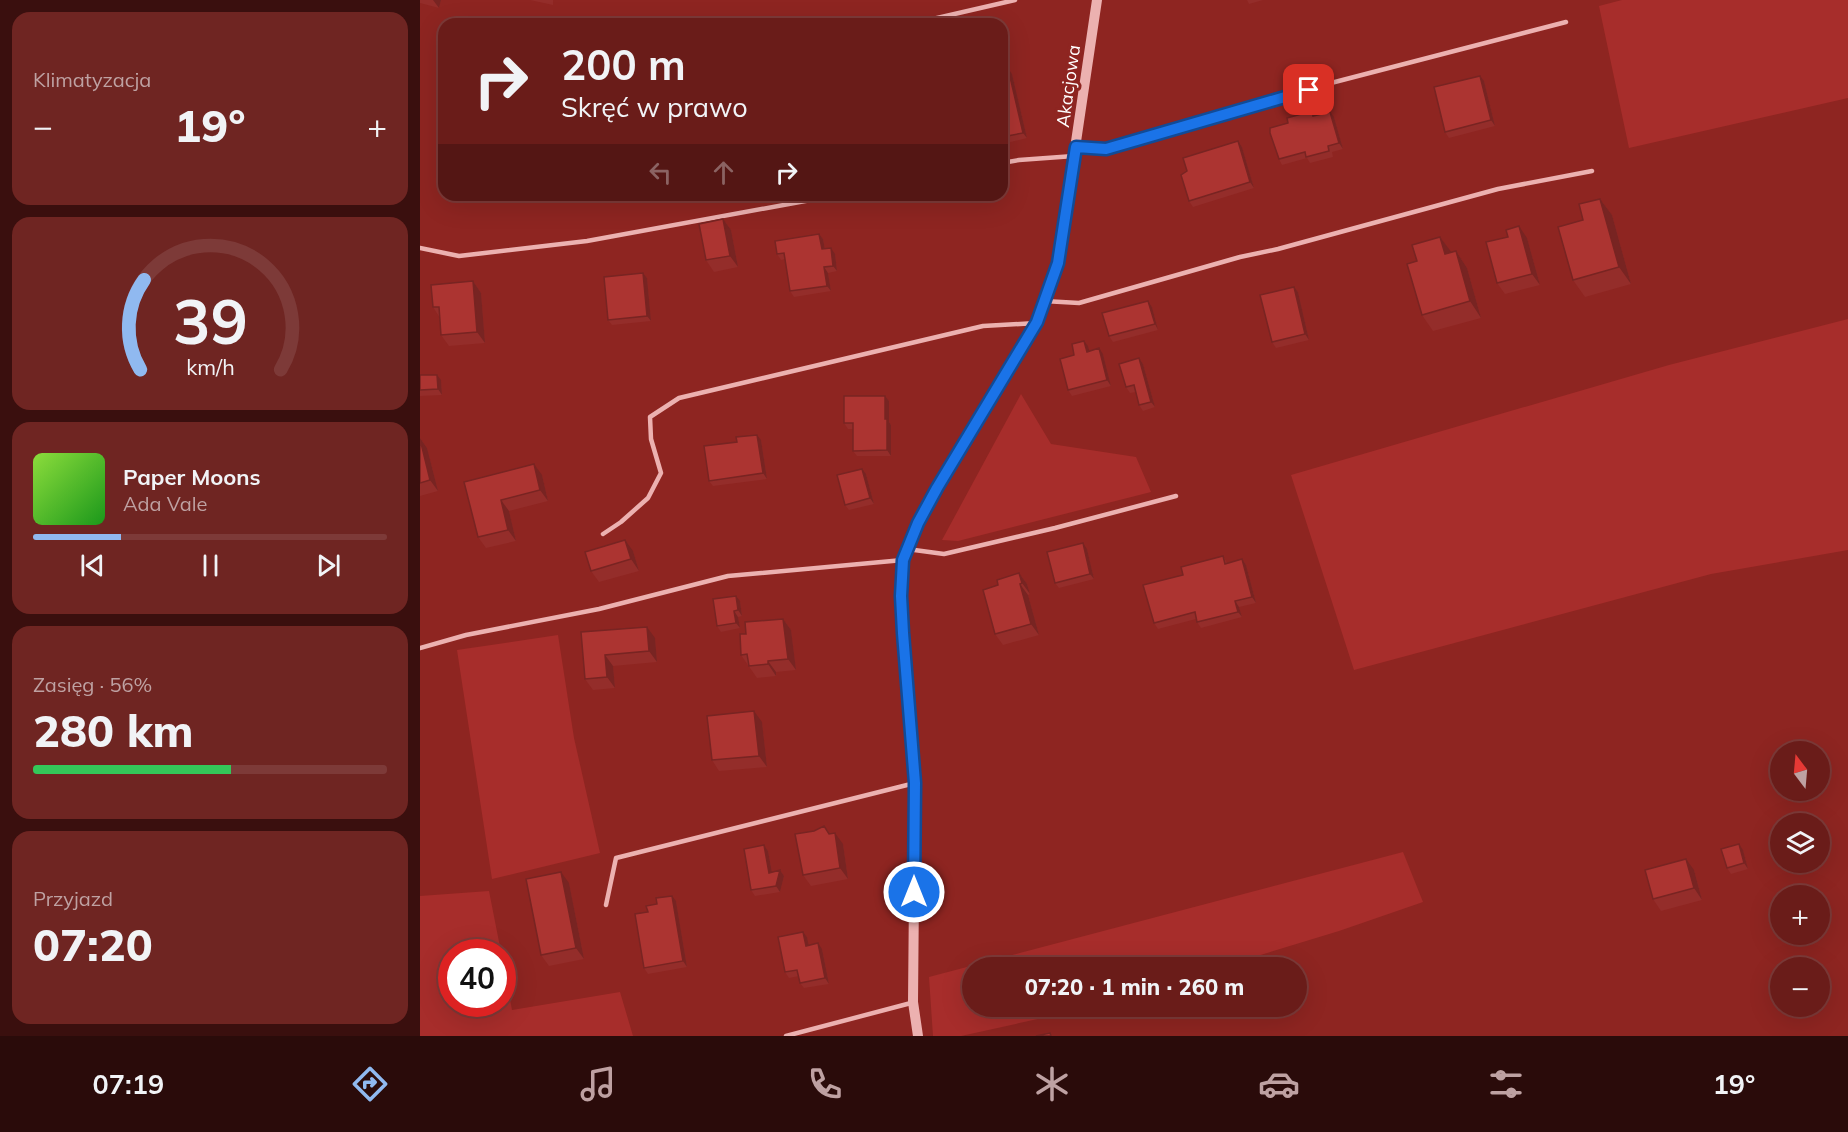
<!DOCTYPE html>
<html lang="pl">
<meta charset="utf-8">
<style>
:root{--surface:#6a1c19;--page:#6f2522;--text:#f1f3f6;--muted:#bea1a2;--line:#7d3a38;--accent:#90b9f0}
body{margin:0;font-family:Mulish,sans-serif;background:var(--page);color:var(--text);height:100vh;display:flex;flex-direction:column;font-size:22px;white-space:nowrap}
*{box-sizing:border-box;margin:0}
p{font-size:20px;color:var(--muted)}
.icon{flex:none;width:33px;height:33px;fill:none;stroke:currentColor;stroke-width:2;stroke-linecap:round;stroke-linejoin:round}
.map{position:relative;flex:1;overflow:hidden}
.details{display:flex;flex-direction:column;gap:12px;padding:12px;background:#3a0f0e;width:420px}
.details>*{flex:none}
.top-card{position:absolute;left:18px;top:18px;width:570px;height:183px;border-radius:18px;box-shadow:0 6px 24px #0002,0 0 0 2px var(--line);background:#6a1c19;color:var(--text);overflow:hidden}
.needle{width:39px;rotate:344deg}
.tools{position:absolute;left:1350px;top:741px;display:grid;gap:12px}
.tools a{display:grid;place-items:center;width:60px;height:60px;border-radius:50%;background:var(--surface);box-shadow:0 6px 24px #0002,0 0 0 2px var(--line);font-size:30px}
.speed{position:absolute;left:18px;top:939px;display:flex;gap:12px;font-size:30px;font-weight:700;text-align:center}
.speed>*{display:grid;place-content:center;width:78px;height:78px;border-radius:50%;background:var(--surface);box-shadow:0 6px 24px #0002,0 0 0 2px var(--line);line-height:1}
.speed .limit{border:9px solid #d22;background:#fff;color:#111}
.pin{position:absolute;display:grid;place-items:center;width:51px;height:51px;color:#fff;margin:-26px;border-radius:12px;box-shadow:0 3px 9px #0006}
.me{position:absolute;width:66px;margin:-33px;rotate:0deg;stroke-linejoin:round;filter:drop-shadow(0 0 4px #0008)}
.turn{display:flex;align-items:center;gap:21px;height:126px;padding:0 24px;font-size:27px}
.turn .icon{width:78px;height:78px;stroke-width:2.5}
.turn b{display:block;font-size:42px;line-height:51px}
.lanes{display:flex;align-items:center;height:57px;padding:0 24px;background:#0003;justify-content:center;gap:30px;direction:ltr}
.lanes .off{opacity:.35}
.big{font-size:45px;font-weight:800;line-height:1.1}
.details .card{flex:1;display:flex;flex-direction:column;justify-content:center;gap:9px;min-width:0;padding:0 21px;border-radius:18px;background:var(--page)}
.details .dial{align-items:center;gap:0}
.dial svg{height:156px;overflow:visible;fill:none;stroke:var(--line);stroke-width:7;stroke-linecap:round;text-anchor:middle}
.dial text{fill:var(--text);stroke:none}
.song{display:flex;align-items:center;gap:18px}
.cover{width:72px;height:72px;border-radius:9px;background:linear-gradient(135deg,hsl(90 70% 55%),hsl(120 70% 35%))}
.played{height:6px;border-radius:3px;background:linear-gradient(90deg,var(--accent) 25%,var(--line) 25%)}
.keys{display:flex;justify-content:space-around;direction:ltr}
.heat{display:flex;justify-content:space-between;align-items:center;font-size:33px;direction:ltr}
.charge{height:9px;border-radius:4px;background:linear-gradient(90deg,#34c759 56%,var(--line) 0)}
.trip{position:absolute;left:542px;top:957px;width:345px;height:60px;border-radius:30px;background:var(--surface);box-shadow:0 6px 24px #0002,0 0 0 2px var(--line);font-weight:800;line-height:60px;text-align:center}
.tab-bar{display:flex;height:96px;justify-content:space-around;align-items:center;background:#2a0b0a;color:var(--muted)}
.tab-bar .icon{width:42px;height:42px}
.tab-bar .selected{color:var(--accent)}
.tab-bar b{font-size:27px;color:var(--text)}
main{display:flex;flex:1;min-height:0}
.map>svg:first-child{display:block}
.green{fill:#a72d2b}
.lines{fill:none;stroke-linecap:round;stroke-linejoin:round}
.service{stroke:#ecb1b0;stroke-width:4.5}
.tertiary{stroke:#ecb1b0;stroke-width:10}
.wall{fill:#942d2a}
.shaded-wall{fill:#782422}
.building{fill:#ac3431;stroke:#782422;stroke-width:1.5}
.route-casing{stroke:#114b97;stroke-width:15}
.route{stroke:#1a73e8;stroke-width:10}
.labels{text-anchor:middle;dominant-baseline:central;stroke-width:6;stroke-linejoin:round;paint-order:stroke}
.street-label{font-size:18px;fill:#fff;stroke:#8e2521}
</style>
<main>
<section class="details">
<div class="card"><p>Klimatyzacja</p>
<div class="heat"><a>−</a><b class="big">19°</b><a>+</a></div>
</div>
<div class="card dial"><svg viewBox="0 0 100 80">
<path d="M14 69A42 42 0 1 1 86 69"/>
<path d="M14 69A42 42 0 0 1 16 23" stroke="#90b9f0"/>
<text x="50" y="56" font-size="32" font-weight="700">39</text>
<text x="50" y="72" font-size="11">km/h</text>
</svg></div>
<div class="card">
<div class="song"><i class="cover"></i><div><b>Paper Moons</b><p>Ada Vale</p></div></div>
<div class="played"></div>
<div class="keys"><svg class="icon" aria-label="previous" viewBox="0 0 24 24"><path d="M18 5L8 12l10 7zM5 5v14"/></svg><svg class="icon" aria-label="pause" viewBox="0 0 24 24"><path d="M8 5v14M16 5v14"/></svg><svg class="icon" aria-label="next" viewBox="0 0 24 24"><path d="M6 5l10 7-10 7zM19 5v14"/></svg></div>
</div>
<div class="card"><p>Zasięg · 56%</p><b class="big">280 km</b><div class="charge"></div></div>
<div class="card"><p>Przyjazd</p><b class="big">07:20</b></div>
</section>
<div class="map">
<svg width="1428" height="1036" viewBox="0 0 1428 1036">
<rect width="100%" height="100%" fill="#8e2521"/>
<path class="green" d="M1202,0H1428V98L1209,148L1179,6Z
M1428,319V550L1291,574L934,670L871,475L1249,365Z
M601,394L631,444L716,457L731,492L538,541L522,540Z
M138,635L154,738L180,853L72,879L37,650Z
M983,852L1003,902L919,931L801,967L552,968V1006L672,1007L541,1036H513L509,977Z
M69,891L81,952H32V1004H82L83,960L92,1010L200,992L213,1036H0V896Z"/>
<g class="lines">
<path class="service" d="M491,24L595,0
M656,147L686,149L911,83L1146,22
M582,163L599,160L654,156
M0,248L39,256L167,241L418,195
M624,301L659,303L820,257L858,249L1078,189L1172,171
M183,534L201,522L228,498L241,473L231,439L230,417L259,398L563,326L616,323
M487,549L524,554L635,528L756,496
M0,648L46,635L179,609L308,576L483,560
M186,905L196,858L495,783
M366,1036L491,1003"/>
<path class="tertiary" d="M498,1036L493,1002L495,783L483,633L481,596L483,560L498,523L617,322L638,263L677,0"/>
</g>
<path class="wall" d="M0,0H21L19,8L0,3Z
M110,0H133V5Z
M827,0H843L829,4Z
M582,70L592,74L607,138L582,144Z
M1064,81L1075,126L1029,138L1025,132Z
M895,116L914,117L923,149L912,152L913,157L890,163L887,158L862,165L859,159Z
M818,141L822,147L834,188L773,207L769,201Z
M1180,199L1192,215L1211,284L1165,297L1153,280L1163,220Z
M303,219L311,230L318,267L294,272L286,260Z
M399,234L403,239L405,249L415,254L417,271L408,273L411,291L374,297L370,291L365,259L361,260L357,254Z
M1020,237L1031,253L1036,251L1047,268L1061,318L1013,331L1002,315L997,261Z
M1107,238L1120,285L1085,294L1077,283Z
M223,273L227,278L231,321L192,325L188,320Z
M53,281L61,293L65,343L29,346L21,335L20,318L13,307Z
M874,287L878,292L889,340L856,348L852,342Z
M728,301L732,307L738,330L693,342L689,336Z
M668,346L669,351L683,354L691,386L652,396L648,390L654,355Z
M719,358L723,364L735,407L723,411L719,405L716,392L710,393L706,387Z
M0,375L21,380L22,395L0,396Z
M465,396L469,401V422L471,425V456H437L433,451V429H428L424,423Z
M0,438L7,448L18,491L0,496Z
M341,440L347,479L293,486L289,481L317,442Z
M446,474L454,504L429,510L425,505Z
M122,475L128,501L89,511L96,541L66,548L58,537L44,482Z
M667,549L674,579L639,588L635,583Z
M213,551L219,571L179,582L171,571Z
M803,556L807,563L822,559L826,565L836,603L819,607L822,617L781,628L777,622L776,619L738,629L734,623L763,575Z
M599,573L607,584L610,594L608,595L619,635L583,645L575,634Z
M320,601L322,616L318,617L320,628L301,632L297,626Z
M363,619L371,630L376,670L356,672V676L337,678L321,655L326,634Z
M161,632L235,638L237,662L193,666L195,688L173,690L165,679Z
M342,722L347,767L299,771L292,760Z
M404,826L410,834L423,844L428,879L391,886L383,875L394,831Z
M344,845L348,851L352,872L360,870L364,876L360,892L335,896L331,890Z
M1323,850L1328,869L1311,874L1307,868Z
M1274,870L1282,900L1241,911L1233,899Z
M149,883L164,959L129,966L121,955Z
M256,901L267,967L228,974L224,968L228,912Z
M383,932L387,937L388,946L402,949L409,984L384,988L380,983L379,976L369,978L365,972Z"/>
<path class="shaded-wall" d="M13,0H21L19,8Z
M588,68L592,74L607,138L603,133Z
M1060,76L1064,81L1075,126L1071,120Z
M910,112L914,117L923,149L919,143Z
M818,141L822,147L834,188L830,182Z
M1180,199L1192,215L1211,284L1199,267Z
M303,219L311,230L318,267L310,256Z
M1099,226L1107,238L1120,285L1112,274Z
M399,234L403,239L406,255L402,249Z
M1020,237L1032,253L1025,254Z
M411,248L415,254L417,271L413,266Z
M1036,251L1047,268L1061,318L1050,301Z
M404,267L408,273L411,291L407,286Z
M223,273L227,278L231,321L227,316Z
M53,281L61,293L65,343L57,332Z
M874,287L878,292L889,340L885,334Z
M728,301L732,307L738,330L735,324Z
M664,341L668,346L671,357L667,352Z
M679,348L683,354L691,386L687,380Z
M719,358L723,364L735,407L731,402Z
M17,375L21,380L22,395L18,389Z
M465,396L469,401V422L471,425V456L467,450L465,419Z
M337,435L341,440L347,479L343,473Z
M0,438L7,448L18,491L10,480Z
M114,464L122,475L128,501L120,490Z
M442,469L446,474L454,504L450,498Z
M81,500L89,511L96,541L88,530Z
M205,540L213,551L219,571L211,559Z
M663,543L667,549L674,579L670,574Z
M822,559L826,565L836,603L832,597Z
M599,573L607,584L610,594L602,583Z
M600,584L608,595L619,635L611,624Z
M316,596L320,601L322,616L318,610Z
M815,601L819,607L822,617L818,612Z
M314,611L318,617L320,628L316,623Z
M363,619L371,630L376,670L368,659Z
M227,627L235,638L237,662L229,651Z
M185,655L193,666L195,688L187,677Z
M348,661L356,672V676L348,664Z
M334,711L342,722L347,767L339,756Z
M415,833L423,844L428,879L420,868Z
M1319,844L1323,850L1328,869L1324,863Z
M344,845L348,851L353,878L349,873Z
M1266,859L1274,870L1282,900L1274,888Z
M360,870L364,876L360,892L356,886Z
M141,872L149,883L164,959L156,948Z
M252,896L256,901L267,967L263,961Z
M383,932L387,937L390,952L386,946Z
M398,943L402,949L409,984L405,978Z"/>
<path class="building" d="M588,68L603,133L582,137V70Z
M1060,76L1071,120L1025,132L1014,87Z
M892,111L893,116L910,112L919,143L908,146L909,151L886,157L885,152L859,159L850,133V128L868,123L867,118Z
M818,141L830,182L769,201L761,175L767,171L763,158Z
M1180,199L1199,267L1153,280L1138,227L1163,220L1159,204Z
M303,219L310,256L286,260L279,224Z
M1099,226L1112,274L1077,283L1066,242L1088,237L1086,230Z
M399,234L402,249L411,248L413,266L404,267L407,286L370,291L364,253L357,254L355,241Z
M1020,237L1025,254L1036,251L1050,301L1002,315L987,264L997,261L992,245Z
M223,273L227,316L188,320L184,277Z
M53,281L57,332L21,335L19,307H13L11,285Z
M874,287L885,334L852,342L840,295Z
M728,301L735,324L689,336L682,313Z
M664,341L667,352L679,348L687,380L648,390L640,359L654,355L652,344Z
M719,358L731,402L719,405L714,385L706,387L699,364Z
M0,375H17L18,389L0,390Z
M424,396H465V419H467V450L433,451V423H424Z
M337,435L343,473L289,481L284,446L317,442L316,437Z
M0,439L10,480L0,483Z
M114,464L120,490L81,500L88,530L58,537L44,482Z
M442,469L450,498L425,505L417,475Z
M205,540L211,559L171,571L165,552Z
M663,543L670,574L635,583L627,552Z
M803,556L805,564L822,559L832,597L815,601L818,612L777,622L775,612L734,623L723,585L763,575L761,567Z
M599,573L602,583L600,584L611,624L575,634L563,590L578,585L577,580Z
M316,596L318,610L314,611L316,623L297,626L293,599Z
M363,619L368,659L348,661V664L329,666L327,654L321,655L320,634H326L325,622Z
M227,627L229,651L185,655L187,677L165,679L161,632Z
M334,711L339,756L292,760L287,716Z
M404,826L409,834L415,833L420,868L383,875L375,834L394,831Z
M1319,844L1324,863L1307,868L1301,849Z
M344,845L349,873L360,870L356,886L331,890L324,849Z
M1266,859L1274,888L1233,899L1225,870Z
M141,872L156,948L121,955L106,879Z
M252,896L263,961L224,968L215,914L228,912L226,906L237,904L236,898Z
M383,932L386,946L398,943L405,978L380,983L377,970L365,972L358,937Z
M630,1033L631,1036H616Z"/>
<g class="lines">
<defs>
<path id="route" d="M494,892L495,783L483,633L481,596L483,560L498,523L517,488L617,322L638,263L656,147L686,149L889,90"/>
</defs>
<use href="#route" class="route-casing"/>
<use href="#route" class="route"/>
</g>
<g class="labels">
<g class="street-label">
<text transform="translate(648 86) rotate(-82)">Akacjowa</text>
</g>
</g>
</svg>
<div class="tools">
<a><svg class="needle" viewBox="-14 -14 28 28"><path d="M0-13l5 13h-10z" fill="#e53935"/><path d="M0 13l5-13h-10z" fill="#bea1a2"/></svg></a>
<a><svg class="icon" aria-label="layers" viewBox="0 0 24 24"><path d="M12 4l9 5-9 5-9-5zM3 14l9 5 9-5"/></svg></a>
<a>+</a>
<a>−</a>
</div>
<div class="speed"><div class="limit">40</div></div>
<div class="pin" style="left:889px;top:90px;background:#d93025"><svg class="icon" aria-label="arrive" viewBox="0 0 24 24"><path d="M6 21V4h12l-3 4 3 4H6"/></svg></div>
<svg class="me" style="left:494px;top:892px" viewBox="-20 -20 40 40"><circle r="17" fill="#1a73e8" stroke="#fff" stroke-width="3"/><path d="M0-11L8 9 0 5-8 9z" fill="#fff"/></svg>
<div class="trip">07:20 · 1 min · 260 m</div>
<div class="top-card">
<div class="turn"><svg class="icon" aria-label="right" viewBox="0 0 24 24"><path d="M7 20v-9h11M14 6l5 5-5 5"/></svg><div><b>200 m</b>Skręć w prawo</div></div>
<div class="lanes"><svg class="icon off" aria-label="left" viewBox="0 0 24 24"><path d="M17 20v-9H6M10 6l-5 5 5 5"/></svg><svg class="icon off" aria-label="ahead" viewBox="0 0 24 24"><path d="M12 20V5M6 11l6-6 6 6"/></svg><svg class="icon" aria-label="right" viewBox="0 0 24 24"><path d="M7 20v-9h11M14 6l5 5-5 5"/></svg></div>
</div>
</div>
</main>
<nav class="tab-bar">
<b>07:19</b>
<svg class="icon selected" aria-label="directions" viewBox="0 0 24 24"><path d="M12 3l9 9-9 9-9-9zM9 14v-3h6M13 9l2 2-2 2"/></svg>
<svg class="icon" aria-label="music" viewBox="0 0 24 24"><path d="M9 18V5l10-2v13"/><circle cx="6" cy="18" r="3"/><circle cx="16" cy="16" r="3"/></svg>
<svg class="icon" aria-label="phone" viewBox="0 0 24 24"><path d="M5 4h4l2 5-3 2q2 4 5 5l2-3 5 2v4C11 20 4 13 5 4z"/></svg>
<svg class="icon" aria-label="climate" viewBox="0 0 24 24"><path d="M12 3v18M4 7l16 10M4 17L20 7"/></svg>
<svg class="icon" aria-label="car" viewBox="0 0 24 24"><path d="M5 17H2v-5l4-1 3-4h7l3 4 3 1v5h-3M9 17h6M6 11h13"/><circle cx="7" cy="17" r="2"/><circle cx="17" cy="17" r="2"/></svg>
<svg class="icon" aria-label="filters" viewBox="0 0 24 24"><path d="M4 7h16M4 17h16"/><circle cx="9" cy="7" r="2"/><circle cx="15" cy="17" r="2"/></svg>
<b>19°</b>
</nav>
